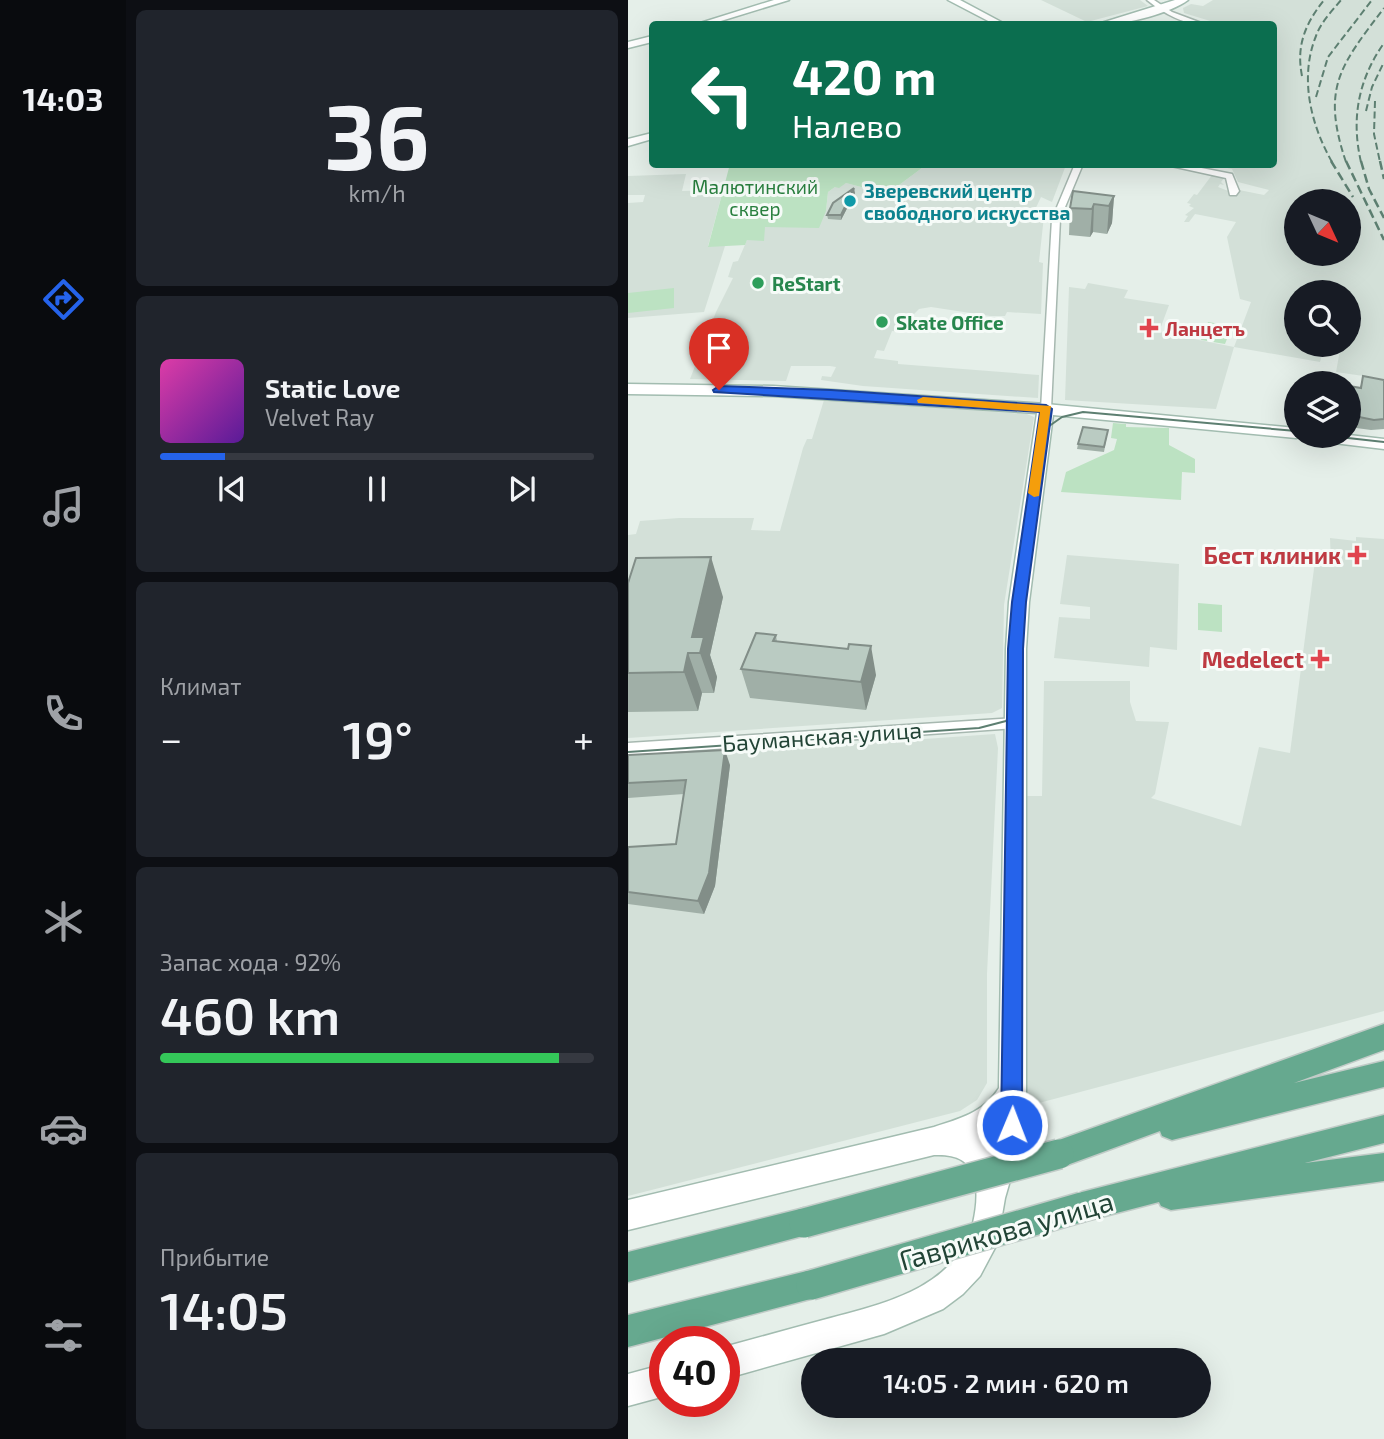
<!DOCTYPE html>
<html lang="ru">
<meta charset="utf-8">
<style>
:root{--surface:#171b24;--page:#20242c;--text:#f1f3f6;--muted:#9ea1a6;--line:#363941;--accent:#2563eb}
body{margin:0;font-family:"Exo 2",sans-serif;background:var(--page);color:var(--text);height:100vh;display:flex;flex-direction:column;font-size:26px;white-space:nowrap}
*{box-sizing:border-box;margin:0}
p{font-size:23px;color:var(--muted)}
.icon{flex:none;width:38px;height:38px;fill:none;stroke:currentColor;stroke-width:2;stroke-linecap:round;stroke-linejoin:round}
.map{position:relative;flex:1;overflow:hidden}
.drawer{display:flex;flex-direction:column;gap:10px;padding:10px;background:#0d0f14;width:502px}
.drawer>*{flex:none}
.hud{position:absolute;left:21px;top:21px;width:628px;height:147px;border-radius:7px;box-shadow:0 7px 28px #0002;background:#0b6e4f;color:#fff;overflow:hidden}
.needle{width:46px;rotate:134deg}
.fabs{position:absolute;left:656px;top:189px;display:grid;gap:14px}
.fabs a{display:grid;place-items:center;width:77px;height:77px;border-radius:50%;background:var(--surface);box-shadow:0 7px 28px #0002;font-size:35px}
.speed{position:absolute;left:21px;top:1326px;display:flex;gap:14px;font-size:35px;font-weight:700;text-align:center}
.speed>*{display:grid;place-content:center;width:91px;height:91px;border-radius:50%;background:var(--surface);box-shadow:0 7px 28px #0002;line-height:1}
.speed .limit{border:10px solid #d22;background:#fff;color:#111}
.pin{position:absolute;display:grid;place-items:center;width:60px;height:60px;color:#fff;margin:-72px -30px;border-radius:50% 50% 50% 0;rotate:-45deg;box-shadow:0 0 7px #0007}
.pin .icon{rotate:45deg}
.me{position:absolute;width:77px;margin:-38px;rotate:1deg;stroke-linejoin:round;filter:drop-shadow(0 0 5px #0008)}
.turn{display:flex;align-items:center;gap:24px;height:147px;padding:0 28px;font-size:32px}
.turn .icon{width:91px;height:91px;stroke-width:2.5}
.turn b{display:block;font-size:49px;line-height:60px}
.big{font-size:52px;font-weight:600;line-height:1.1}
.drawer .tile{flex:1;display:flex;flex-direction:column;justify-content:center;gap:10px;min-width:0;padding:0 24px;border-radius:10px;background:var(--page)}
.drawer .dial{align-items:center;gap:0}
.dial b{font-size:91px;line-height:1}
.song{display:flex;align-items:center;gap:21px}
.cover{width:84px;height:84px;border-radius:10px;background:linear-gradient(135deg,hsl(320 70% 55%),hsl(270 70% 35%))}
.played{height:7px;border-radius:4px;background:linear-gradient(90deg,var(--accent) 15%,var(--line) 15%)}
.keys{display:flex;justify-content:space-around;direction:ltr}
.heat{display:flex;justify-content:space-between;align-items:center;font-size:38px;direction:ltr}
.charge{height:10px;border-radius:5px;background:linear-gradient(90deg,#34c759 92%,var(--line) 0)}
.trip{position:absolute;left:173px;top:1348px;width:410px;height:70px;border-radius:35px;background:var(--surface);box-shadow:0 7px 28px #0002;font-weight:600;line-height:70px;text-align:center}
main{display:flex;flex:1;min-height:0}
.dock{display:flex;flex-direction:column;width:126px;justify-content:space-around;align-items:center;background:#090b0e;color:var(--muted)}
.dock .icon{width:49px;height:49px}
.dock .active{color:var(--accent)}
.dock b{font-size:32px;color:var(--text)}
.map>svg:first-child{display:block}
.built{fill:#d3e0d8;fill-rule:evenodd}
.green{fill:#bce2c2}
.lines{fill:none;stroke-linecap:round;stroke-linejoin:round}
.street-casing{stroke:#a7b8b0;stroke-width:3}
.secondary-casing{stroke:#a2bcb0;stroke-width:3}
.primary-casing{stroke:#c1cbc7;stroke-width:3}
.street{fill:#fff;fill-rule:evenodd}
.secondary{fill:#fff;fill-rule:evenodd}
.primary{fill:#66a98f;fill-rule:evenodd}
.tram{stroke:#5d7f71;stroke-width:2}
.rail-far1{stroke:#5d7f71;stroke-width:2;stroke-dasharray:7 3.5;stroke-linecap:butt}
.rail{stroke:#5d7f71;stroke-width:2.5;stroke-dasharray:9 4.5;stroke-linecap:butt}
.primary-bridge-casing{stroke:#c1cbc7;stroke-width:32;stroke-linecap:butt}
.primary-bridge{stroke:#66a98f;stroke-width:29}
.wall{fill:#a0afa7}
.shaded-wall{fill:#828e88}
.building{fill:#bacbc2;stroke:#828e88;stroke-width:2}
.route{fill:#2563eb;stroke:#184099;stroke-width:2}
.slow{fill:#f59e0b}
.culture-dot{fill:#0f9aa8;stroke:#f6fbf8;stroke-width:2.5}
.leisure-dot{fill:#2e9e5b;stroke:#f6fbf8;stroke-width:2.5}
.health-dot{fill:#e0444e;stroke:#f6fbf8;stroke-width:2.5}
.labels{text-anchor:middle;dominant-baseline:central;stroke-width:6;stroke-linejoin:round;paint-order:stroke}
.far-park-label{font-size:19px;fill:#287f3e;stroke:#f6fbf8}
.far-culture-label{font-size:19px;font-weight:bold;fill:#0d838f;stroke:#f6fbf8;text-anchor:start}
.far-leisure-label{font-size:19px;font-weight:bold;fill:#27864d;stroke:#f6fbf8;text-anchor:start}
.far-health-label{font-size:19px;font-weight:bold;fill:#be3a42;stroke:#f6fbf8;text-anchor:start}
.health-label{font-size:23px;font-weight:bold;fill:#be3a42;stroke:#f6fbf8;text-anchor:end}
.street-label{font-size:23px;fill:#224436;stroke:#f6fbf8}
.near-street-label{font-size:28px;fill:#224436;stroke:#f6fbf8}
</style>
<main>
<nav class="dock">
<b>14:03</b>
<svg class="icon active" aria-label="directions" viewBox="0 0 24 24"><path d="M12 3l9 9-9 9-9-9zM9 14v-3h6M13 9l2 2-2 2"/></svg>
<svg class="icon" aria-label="music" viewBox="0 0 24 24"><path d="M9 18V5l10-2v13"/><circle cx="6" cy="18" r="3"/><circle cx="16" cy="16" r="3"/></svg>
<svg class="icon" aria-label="phone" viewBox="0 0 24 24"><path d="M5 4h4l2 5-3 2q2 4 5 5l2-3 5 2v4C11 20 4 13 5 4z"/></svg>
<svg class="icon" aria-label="climate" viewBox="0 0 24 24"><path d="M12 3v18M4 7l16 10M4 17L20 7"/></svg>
<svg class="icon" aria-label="car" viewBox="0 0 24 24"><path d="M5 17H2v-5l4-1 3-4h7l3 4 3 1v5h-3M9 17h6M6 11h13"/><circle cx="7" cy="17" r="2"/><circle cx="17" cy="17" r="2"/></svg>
<svg class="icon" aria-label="filters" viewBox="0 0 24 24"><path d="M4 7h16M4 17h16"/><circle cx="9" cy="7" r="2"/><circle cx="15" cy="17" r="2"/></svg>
</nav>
<section class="drawer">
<div class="tile dial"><b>36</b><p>km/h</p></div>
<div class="tile">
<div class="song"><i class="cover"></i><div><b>Static Love</b><p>Velvet Ray</p></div></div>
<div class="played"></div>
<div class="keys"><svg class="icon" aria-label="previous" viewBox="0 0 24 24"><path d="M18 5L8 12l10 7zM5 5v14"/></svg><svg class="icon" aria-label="pause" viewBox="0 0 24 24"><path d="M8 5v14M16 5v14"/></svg><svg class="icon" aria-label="next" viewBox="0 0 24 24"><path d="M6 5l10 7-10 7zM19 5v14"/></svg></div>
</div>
<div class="tile"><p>Климат</p>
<div class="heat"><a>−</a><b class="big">19°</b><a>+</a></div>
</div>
<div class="tile"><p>Запас хода · 92%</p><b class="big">460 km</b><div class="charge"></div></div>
<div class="tile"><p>Прибытие</p><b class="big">14:05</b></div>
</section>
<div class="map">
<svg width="756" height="1439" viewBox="0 0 756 1439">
<rect width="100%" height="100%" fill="#e5efe9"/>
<path class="built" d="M413,0H512L520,6L459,22Z
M585,0H756V379L708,372L712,350L706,349L707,345H721V292H668V345H697L692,362L606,347L588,409L437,400L441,287L457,289L460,283L500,290L496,298L541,305L531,332L606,347L623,302L612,299L599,237L608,222L567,214L561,222H556L560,216L557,215L566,208L561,206L563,204L559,203L566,194L569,195L584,175L597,177L593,182L596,185L592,184L590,187L608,194L611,190L636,195L641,190L610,182L604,169L590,166L646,164V24H592L556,13L555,8L563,4L575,6ZM668,201H721V254H668Z
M298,165H438L424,202L413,197L405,214L416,216L411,262L415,263L413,314L379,312L377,316H362L303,307L291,309L285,315L281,314L273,332L264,331L256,351L249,350L246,358L270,361V364L411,375L410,398L235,386L193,380L194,376L203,377L208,367L202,366H163L158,381L62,379L88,312L105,278L100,277L105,262L110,261L119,240L137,227L198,211L200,192L207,187L218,183L259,194Z
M58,174L54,191L95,190L80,246H97L76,312L0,318V203L15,202L17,195H0V176Z
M196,400L399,414L406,417L376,605L374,708L364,713L0,738V535L8,534L12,521L51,518H126L123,530L152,531L175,448L179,439H184Z
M728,537L756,539V1011L396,1107L399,796H414L416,681H502V702L508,721L541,722L527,794L523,798L613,826L631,747L662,753L687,561L703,563L702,538L728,541Z
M439,555L551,564L549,650L522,647L521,667L426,658L431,617L462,619V607L432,604Z
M367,734L370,748L359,974V1083L349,1100L332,1111L0,1196V760Z"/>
<path class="green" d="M102,164H298V165L259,194L218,183L211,188L207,187L200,192L198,211L191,228L137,227L136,241L119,240L117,245L80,247Z
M46,288V308L0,313V293Z
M580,322L604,326L597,344L573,340Z
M485,423L498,424V427L541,428V445L567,459V473L554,472L553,500L433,492L438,472L486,450L489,439L483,438Z
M570,603L594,605V632L570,630Z"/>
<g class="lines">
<defs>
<path id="street" d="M519,0H526L544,12L576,24C557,26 534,12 519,0Z
M447,164H455L432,219L423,409L418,412L413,409L424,219Z
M534,164H553L604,174L611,191L608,195H602L598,178Z
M388,718L393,719L395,723L393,727L388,728L0,755V743Z"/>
<path id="secondary" d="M146,0H161L83,24H69Z
M320,0H332L377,24H366Z
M547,0H560C541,14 493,26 470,24Z
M24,36V42L0,48V42Z
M24,133V139L0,146V139Z
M0,384L145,386L418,404L668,428V436H674L668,438L425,415L401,602L398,649V1125L377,1198L369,1244L352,1276L335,1294L315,1309L256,1334L96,1379V1347C129,1338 162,1329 195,1320C253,1304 327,1290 345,1223C348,1210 350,1194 347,1180C342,1159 326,1154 306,1155L0,1230V1200L306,1127C333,1118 355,1113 371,1088L378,649L381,602L409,413L145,396L0,394ZM368,1133L363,1151L352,1139Z
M721,435L756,439V449L689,441L681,436Z
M37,1364V1396L0,1406V1374Z"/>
<path id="primary" d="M756,1024V1050L666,1083L756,1061V1087L544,1140L534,1136L532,1131L431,1168L421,1164L417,1154L421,1144L431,1140Z
M756,1115V1143L677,1163L756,1153V1181L543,1210L533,1206L531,1202L454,1222L444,1217L439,1207L444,1197L454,1192Z
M176,1208L186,1213L191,1223L186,1233L0,1282V1252Z
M183,1270L194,1274L198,1285L194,1296L0,1347V1315Z"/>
</defs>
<use href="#street" class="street-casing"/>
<use href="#secondary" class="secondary-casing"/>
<use href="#primary" class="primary-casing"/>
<use href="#street" class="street"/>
<use href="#secondary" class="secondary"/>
<use href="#primary" class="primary"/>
<path class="tram" d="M702,436L756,442
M0,752L351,728L378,721L391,705L393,617L417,429L434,417L455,412L668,431"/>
<path class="rail-far1" d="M674,76C668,46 677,24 696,0
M688,97L700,57L744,0
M747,101L746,134L752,162
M738,111L744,87L756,62
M704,162C683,125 671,78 688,36C693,22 704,11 713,0
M718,162C693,88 712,66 756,8
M733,162C723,119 730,80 756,43"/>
<path class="rail" d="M703,161L725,197
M718,161L756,240
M733,161L741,189L756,218
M752,161L756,179"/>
<defs>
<path id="primary-bridge" d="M176,1223L431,1154
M183,1285L454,1207"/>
</defs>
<use href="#primary-bridge" class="primary-bridge-casing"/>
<use href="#primary-bridge" class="primary-bridge"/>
</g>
<path class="wall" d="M227,193L213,220L200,219L199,215Z
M486,196L484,223L479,234L465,232L462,237L441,235L442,208Z
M735,376L756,380V429L743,430L721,427V386L732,388Z
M480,430L476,452L449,449L450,444Z
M0,583L95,597L82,655L89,677L86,693H74L70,711L0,712Z
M148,635L149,642L248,675L238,710L122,698L113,669Z
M0,755L102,765L87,886L76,914L0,904V847L48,844L56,794L0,798Z"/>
<path class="shaded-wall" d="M226,188L227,193L213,220V215Z
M486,196L484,223L479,234L481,206Z
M466,204L465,232L462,237L464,209Z
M83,557L95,597L82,655L89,677L86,693L72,653L64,637Z
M243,646L248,675L238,710L233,682Z
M60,653L74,693L70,711L56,672Z
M97,750L102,765L87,886L76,914L70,901Z"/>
<path class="building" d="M226,188L213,215H199L205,203Z
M445,191L486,196L481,206L466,204L464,209L442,208Z
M735,376L756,380V419L746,420L721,415V386L733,388Z
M455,427L480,430L476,447L450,444Z
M83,557L64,637H76L72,653H60L56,672L0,673V583L8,558Z
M128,633L148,635L145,641L220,649L221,644L243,646L233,682L113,669Z
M97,750L81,873L70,901L0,892V847L48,844L58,780L0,783V755Z"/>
<path class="route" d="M91,386L203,390L418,405L424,409L398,602L395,649L394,1125L391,1133L384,1136L376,1133L373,1125L380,649L384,602L412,412L86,392L85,390Z"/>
<path class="slow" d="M295,397L423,406L411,496L406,497L400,493L412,412L290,403L289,400Z"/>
<circle class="culture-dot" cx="222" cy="201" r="7"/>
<g class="leisure-dot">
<circle cx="130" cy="283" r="7"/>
<circle cx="254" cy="322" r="7"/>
</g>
<g class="health-dot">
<path d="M517.5 317.5h7v7h7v7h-7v7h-7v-7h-7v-7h7z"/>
<path d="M725.5 544.5h7v7h7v7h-7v7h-7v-7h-7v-7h7z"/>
<path d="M688.5 648.5h7v7h7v7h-7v7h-7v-7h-7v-7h7z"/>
</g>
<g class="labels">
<g class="far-park-label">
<text x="127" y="186">Малютинский<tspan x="127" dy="22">сквер</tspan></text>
</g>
<g class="far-culture-label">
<text x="236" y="190">Зверевский центр<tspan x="236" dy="22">свободного искусства</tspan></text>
</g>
<g class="far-leisure-label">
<text x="144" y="283">ReStart</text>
<text x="268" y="322">Skate Office</text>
</g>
<g class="far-health-label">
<text x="537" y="328">Ланцетъ</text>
</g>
<g class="health-label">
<text x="713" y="555">Бест клиник</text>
<text x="676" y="659">Medelect</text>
</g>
<g class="street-label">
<text transform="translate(194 736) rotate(-4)">Бауманская улица</text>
</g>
<g class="near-street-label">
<text transform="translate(378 1230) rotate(-16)">Гаврикова улица</text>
</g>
</g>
</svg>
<div class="fabs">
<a><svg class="needle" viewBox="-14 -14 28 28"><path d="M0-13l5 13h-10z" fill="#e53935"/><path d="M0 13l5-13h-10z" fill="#9ea1a6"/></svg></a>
<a><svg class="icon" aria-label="search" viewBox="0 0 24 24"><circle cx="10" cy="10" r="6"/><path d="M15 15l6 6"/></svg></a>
<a><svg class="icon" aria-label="layers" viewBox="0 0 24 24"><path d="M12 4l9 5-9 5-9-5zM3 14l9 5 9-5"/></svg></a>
</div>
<div class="speed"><div class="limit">40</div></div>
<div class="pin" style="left:91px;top:390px;background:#d93025"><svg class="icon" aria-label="arrive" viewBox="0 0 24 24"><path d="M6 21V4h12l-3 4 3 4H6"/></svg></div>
<svg class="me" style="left:384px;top:1125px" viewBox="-20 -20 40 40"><circle r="17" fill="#2563eb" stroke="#fff" stroke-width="3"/><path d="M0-11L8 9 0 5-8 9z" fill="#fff"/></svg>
<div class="trip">14:05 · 2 мин · 620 m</div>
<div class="hud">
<div class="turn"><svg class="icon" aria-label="left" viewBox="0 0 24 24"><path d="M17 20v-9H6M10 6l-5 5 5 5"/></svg><div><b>420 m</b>Налево</div></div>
</div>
</div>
</main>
